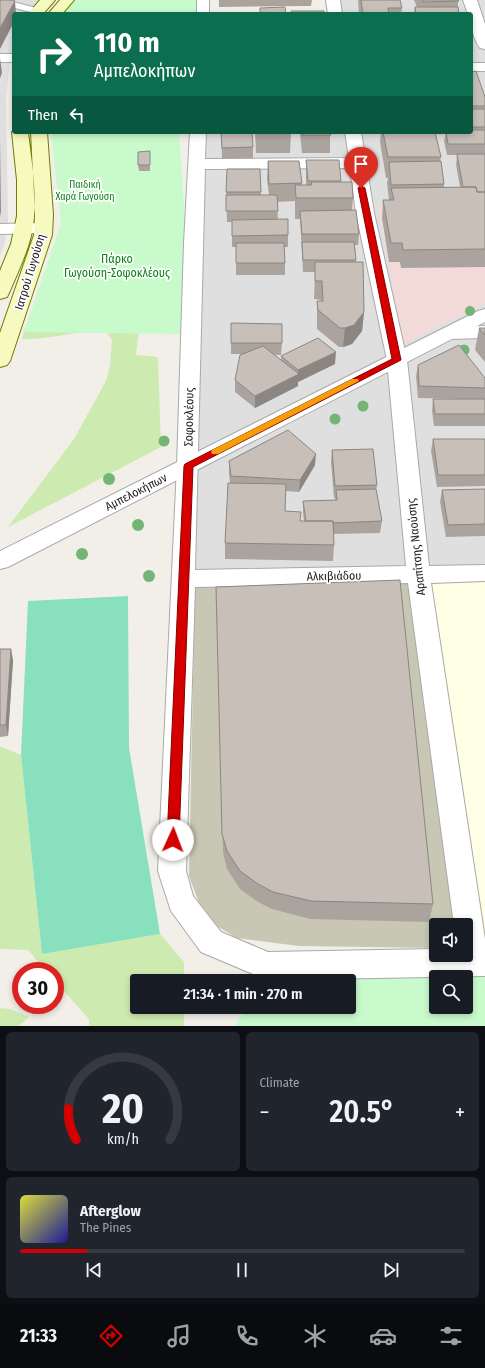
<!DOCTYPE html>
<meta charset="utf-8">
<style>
:root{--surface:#171b24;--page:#20242c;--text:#f1f3f6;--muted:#9ea1a6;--line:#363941;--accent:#d40000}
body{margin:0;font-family:"Fira Sans Condensed",sans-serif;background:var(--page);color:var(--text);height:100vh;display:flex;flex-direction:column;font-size:15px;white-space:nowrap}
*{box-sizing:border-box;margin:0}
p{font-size:13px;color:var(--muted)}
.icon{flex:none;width:22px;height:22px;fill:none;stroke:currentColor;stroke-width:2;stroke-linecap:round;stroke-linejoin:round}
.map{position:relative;height:1026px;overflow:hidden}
.sheet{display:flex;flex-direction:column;gap:6px;padding:6px;background:#0d0f14;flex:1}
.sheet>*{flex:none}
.top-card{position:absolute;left:12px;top:12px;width:461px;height:122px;border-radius:4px;box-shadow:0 2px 6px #0003;background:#0b6e4f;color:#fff;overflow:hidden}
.tools{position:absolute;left:429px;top:918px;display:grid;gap:8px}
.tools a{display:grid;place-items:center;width:44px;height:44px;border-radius:4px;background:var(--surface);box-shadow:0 2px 6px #0003;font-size:20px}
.speed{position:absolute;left:12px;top:962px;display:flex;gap:8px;font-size:20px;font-weight:700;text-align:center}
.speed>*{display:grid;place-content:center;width:52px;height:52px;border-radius:50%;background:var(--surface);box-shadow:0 2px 6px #0003;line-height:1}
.speed .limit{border:6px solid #d22;background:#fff;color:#111}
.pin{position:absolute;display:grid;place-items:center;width:34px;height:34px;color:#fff;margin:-41px -17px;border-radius:50% 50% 50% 0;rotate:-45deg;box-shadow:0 0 4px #0007}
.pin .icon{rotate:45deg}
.me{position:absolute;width:44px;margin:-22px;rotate:2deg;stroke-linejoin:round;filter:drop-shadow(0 0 3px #0008)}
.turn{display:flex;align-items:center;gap:14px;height:84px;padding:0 16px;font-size:18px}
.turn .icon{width:52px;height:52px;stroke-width:2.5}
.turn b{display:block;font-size:28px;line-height:34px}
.then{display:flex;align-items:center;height:38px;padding:0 16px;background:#0003;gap:8px;font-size:15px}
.big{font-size:30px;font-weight:600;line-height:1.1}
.sheet .widget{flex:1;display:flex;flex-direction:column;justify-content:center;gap:6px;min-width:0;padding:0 14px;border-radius:6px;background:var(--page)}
.sheet .dial{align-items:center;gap:0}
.dial svg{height:104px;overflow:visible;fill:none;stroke:var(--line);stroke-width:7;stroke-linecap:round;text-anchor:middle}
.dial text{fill:var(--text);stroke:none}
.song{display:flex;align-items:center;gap:12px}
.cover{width:48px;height:48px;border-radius:6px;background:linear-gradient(135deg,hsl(60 70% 55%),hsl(240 70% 35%))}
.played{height:4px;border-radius:2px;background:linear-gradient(90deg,var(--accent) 15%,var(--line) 15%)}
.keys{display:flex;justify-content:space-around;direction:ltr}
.heat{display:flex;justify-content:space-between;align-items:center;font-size:22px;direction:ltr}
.sheet .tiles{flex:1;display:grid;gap:6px;grid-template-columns:1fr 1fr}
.widget:last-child{grid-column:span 2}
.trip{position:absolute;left:130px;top:974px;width:226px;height:40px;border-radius:4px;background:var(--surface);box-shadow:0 2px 6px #0003;font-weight:600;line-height:40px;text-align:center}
.dock{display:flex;height:64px;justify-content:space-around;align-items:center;background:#090b0e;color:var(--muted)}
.dock .icon{width:28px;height:28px}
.dock .on{color:var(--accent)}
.dock b{font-size:18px;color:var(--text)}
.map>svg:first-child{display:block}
.residential{fill:#e0dfdf}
.commercial{fill:#f2dad9}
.education{fill:#ffffe5}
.construction{fill:#c7c7b4}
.grass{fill:#cdebb0}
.park{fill:#c8facc;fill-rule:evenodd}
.pitch{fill:#88e0be}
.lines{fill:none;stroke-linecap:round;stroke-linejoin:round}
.service-casing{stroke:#a9a9a9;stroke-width:2}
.pedestrian-casing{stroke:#a9a9a9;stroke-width:2}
.minor-casing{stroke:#a9a9a9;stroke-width:2}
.tertiary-casing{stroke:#a9a9a9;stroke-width:2}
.secondary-casing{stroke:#707d05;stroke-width:2}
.service{fill:#fff;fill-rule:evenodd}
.pedestrian{fill:#fff;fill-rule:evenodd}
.minor{fill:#fff;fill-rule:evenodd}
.tertiary{fill:#fff;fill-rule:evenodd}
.secondary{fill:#f7fabf;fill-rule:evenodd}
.tree{fill:#74b475}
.wall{fill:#aba49e}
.shaded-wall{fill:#8b8681}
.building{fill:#c7bfb8;stroke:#8b8681}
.route{fill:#d40000;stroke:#8a0000}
.slow{fill:#f59e0b}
.labels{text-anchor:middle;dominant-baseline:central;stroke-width:3.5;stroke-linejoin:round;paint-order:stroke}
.far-park-label{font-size:10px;fill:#0c8416;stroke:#fff}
.park-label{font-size:12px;fill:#0c8416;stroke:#fff}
.street-label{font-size:12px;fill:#222;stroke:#fff}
</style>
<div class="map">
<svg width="485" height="1026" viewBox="0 0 485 1026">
<rect width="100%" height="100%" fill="#f2efe9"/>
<path class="residential" d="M0,0H40L27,14H14V51L10,62L6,97L8,221L5,242L0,256Z
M333,0H485V573L183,579L198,132H471V14H335Z"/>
<path class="commercial" d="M485,205V303L403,344L378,206Z"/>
<path class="education" d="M485,578V950L425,579Z"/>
<path class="construction" d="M414,579L458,925H436V948L299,946L237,938L205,919L189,876L195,584Z"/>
<path class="grass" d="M25,327L139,329L136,355L157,357L158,359L161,447L8,527L74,439L106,381L110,366L112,340L106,331C77,330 50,340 22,339Z
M0,746L21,755L42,954L160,934L184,962V981H137V1007H184V1026H89V1019L55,981V971H46L28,950L0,949Z
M0,1008L11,1009L29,1017L19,1026H0Z"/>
<path class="park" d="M74,0H197V14H63Z
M51,132H179L185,223L181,334L24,332L61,224Z
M485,975V1026H234L249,1007H349V981L263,980ZM436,977H466V1007H436Z"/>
<path class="pitch" d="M128,596L129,748L160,934L42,954L21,755L28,601Z"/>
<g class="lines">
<defs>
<path id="service" d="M0,0H6L40,9L41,11L37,14L34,13L0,4Z"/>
<path id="pedestrian" d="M197,0H209V14H197Z"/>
<path id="minor" d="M326,0H340L342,14H328Z
M463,0H477L485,24V49L480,48C473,39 471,25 471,14H468Z
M0,54H14V62H0Z
M471,63H485V71H471Z
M190,132H206L205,159L349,158L345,132H361L374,213L407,360L429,566L485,565V581L431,583L485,939V976L267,980L201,952L171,911L158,871L177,466L184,243ZM350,168L356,213L387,360L406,566L195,570L205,169ZM408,583L454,925H466V955H436V949L268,952L221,932L193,896L186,871L195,587Z
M485,326V338L450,339L443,337L440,333L443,329L450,327Z"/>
<path id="tertiary" d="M43,223L49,224L52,228L49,232L43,233L0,234V224Z
M485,309V322L8,567L0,569V551L478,311Z"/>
<path id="secondary" d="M40,0H55L43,14H28Z
M60,0H74L62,14H48Z
M14,129V132H28C32,166 39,202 31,236C26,256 17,274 9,293L7,297L0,299V271L11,244L17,216V180L12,132Z
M31,132H47L53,215L52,235L10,361L7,365L0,367V333L34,235L35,215Z"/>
</defs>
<use href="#service" class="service-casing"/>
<use href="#pedestrian" class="pedestrian-casing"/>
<use href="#minor" class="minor-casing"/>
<use href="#tertiary" class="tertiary-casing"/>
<use href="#secondary" class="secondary-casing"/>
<use href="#service" class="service"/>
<use href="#pedestrian" class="pedestrian"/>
<use href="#minor" class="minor"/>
<use href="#tertiary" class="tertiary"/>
<use href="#secondary" class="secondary"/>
</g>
<g class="tree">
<circle cx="470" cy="311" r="5"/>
<circle cx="464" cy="350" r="5.5"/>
<circle cx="363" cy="406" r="5.5"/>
<circle cx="335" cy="419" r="5.5"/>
<circle cx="164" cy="441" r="5.5"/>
<circle cx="109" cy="479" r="6"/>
<circle cx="138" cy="525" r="6"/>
<circle cx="82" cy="554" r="6"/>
<circle cx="149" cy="576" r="6"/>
</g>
<path class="wall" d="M219,0H312L311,6L219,7Z
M358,0H400L402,8L401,14H359Z
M414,0H458V8L459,14H414L415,7H417Z
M471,72L485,97V267L401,268L400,262H389L382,218L383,200H389L387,183L388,178H386L380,142L381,133H378V132H435L441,157L440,161L444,184V187H460L456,165L457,155H447L444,141L446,132H471Z
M221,132L253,147V158L222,159Z
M255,132H291L290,153H256Z
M292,132H330V153H302L300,133H292Z
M150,151V171H139L138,165Z
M306,160L341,181V182L353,198L352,210L359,234L358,245H355L356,262L364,312L362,331L352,344L343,347H339L317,329V301H321V300L314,299L315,272H303L300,219H295V201L277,202L278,219L288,235V247H284L285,263V275H236V247H232V222H227L226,192L260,169L261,195H269L267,179L268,161L302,183V185H306Z
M479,328H485V362L475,350Z
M231,343H282L281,355H274L281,360V356L335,364L298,382V386L255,408L235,392V380L241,354H231Z
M418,365L485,378V426H434L432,411L433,399H464L418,398L416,376Z
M433,439H485V486L437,487L431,451Z
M332,450L377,485L376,491L382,521L380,533L334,534V545L333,561L225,559V543L230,483L229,473V461L315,465L299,492L286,491L285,511L300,521H304L303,513V501L335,500V498H334L331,462Z
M485,489V536L446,537L440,502L442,490Z
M216,587L433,904L429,922L310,919L272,909L258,902L240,889L227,869L223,852Z
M0,649L13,660L8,736L0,737Z"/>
<path class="shaded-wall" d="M15,1L16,14H14V22L0,49V28Z
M0,58L2,73L0,78Z
M0,137V138L1,217L0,211Z
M364,312L362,331L352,344L343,347L345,328Z
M336,352L335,364L298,382V386L255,408V396L298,374V370Z
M316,454L315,465L299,492L300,480Z
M11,649L13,660L8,736L6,725Z"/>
<path class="building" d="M0,0H12L15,1L0,28Z
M361,0H400L402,8H388L389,14H363Z
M422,0H458L459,1L423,2Z
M285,7L286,14H260V8Z
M415,7H458L459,14H416Z
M291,11H324V14H292Z
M476,71L485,97V106H471V72Z
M471,109H485V127H471Z
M471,130H485V144H448L446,132H471Z
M221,132H252L253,147L222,148Z
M302,132H330L331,135H302Z
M383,132H435L441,157H388Z
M150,151V165H138V152Z
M457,154H485V192H477L476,187H463Z
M306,160H339L341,181H308Z
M268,161H299L302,183L269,184Z
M441,161L444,184L391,185L389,162Z
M227,169H260L261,192H226Z
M311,182H352L353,198H296L295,185H312Z
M476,187L477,192H485V249L403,250L402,243H391L383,200H394L391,188Z
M226,195H277L278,211H226Z
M356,210L359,234H302L300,211Z
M288,219V235L232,236V220Z
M302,242H354L356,260H303Z
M236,243H284L285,263H236Z
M315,262H363L364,312L354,325L345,328H340L318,310L317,301H323L322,281H315Z
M231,323L282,324V343H231Z
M479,328H485V335Z
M318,338L336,352L298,370L281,356Z
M459,345L485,378V388L419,386L418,365Z
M263,346L299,374L255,396L235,380L240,355Z
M433,399H485V414H435Z
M288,430L316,454L300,480L231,476L229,461Z
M433,439H485V475H438Z
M373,449L377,485L335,486L332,450Z
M228,483L286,484L285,511L301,512L300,521H333L334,545L225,543Z
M376,489L382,521L333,523V521H306L303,501L337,500L336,490Z
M485,489V524L448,525L442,490Z
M400,580L433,904L311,901L273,892L258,884L240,871L227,851L222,834L216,587Z
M0,649H11L6,725H0Z"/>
<path class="route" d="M361,186L365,188L401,360L193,467L179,840L177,843L173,845L169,843L167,840L184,466L185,464L392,359L358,188Z"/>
<path class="slow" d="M352,379H358L359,381L218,454H212L211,452L212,450Z"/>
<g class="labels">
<g class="far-park-label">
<text x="85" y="185">Παιδική<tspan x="85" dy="12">Χαρά Γωγούση</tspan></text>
</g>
<g class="park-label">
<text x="117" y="259">Πάρκο<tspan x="117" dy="14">Γωγούση-Σοφοκλέους</tspan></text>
</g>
<g class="street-label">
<text transform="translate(30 272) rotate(-73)">Ιατρού Γωγούση</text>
<text transform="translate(189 417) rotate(-89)">Σοφοκλέους</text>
<text transform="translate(136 492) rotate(-27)">Αμπελοκήπων</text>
<text transform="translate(416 547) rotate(-96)">Αραπίτσης Ναούσης</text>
<text transform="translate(334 576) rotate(-1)">Αλκιβιάδου</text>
</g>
</g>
</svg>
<div class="tools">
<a><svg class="icon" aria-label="sound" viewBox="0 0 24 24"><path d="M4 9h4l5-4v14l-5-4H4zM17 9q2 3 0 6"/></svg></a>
<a><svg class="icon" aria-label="search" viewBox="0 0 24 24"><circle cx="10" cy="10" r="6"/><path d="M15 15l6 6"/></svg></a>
</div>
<div class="speed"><div class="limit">30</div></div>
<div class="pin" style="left:361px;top:188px;background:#d93025"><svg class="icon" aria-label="arrive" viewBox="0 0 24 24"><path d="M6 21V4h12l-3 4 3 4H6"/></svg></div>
<svg class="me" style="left:173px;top:840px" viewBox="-20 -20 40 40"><circle r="19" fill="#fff"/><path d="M0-13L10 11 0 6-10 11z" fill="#d40000"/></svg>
<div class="trip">21:34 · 1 min · 270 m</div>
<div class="top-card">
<div class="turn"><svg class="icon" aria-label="right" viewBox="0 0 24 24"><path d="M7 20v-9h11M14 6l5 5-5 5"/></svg><div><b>110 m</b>Αμπελοκήπων</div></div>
<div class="then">Then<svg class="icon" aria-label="left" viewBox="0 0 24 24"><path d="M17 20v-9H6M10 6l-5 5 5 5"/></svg></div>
</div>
</div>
<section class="sheet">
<div class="tiles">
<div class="widget dial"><svg viewBox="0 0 100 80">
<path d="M14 69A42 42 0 1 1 86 69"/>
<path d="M14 69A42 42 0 0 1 8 45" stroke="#d40000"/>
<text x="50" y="56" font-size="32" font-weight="700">20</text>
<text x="50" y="72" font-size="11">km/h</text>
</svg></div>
<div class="widget"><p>Climate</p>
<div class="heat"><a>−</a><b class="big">20.5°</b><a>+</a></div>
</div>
<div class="widget">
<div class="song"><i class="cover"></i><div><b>Afterglow</b><p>The Pines</p></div></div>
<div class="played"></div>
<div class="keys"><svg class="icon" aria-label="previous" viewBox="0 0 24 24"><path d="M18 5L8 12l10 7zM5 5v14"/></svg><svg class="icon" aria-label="pause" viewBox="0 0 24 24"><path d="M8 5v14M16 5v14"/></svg><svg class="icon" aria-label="next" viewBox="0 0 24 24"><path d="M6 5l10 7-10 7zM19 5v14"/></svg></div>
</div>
</div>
</section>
<nav class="dock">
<b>21:33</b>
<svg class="icon on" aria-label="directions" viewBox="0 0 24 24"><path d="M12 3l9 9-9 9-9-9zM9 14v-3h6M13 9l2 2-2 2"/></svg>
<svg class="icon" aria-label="music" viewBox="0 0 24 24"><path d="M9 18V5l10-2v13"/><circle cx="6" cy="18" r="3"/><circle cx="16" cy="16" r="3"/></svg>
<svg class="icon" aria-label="phone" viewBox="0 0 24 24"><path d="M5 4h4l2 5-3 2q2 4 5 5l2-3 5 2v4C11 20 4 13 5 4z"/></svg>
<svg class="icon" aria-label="climate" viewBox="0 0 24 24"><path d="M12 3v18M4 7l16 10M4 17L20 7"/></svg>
<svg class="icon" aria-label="car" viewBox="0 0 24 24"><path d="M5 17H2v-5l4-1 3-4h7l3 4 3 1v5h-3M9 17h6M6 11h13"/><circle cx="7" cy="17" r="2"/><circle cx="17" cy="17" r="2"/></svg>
<svg class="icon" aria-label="filters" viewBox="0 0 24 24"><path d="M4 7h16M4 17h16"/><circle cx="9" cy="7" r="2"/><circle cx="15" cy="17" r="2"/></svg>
</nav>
